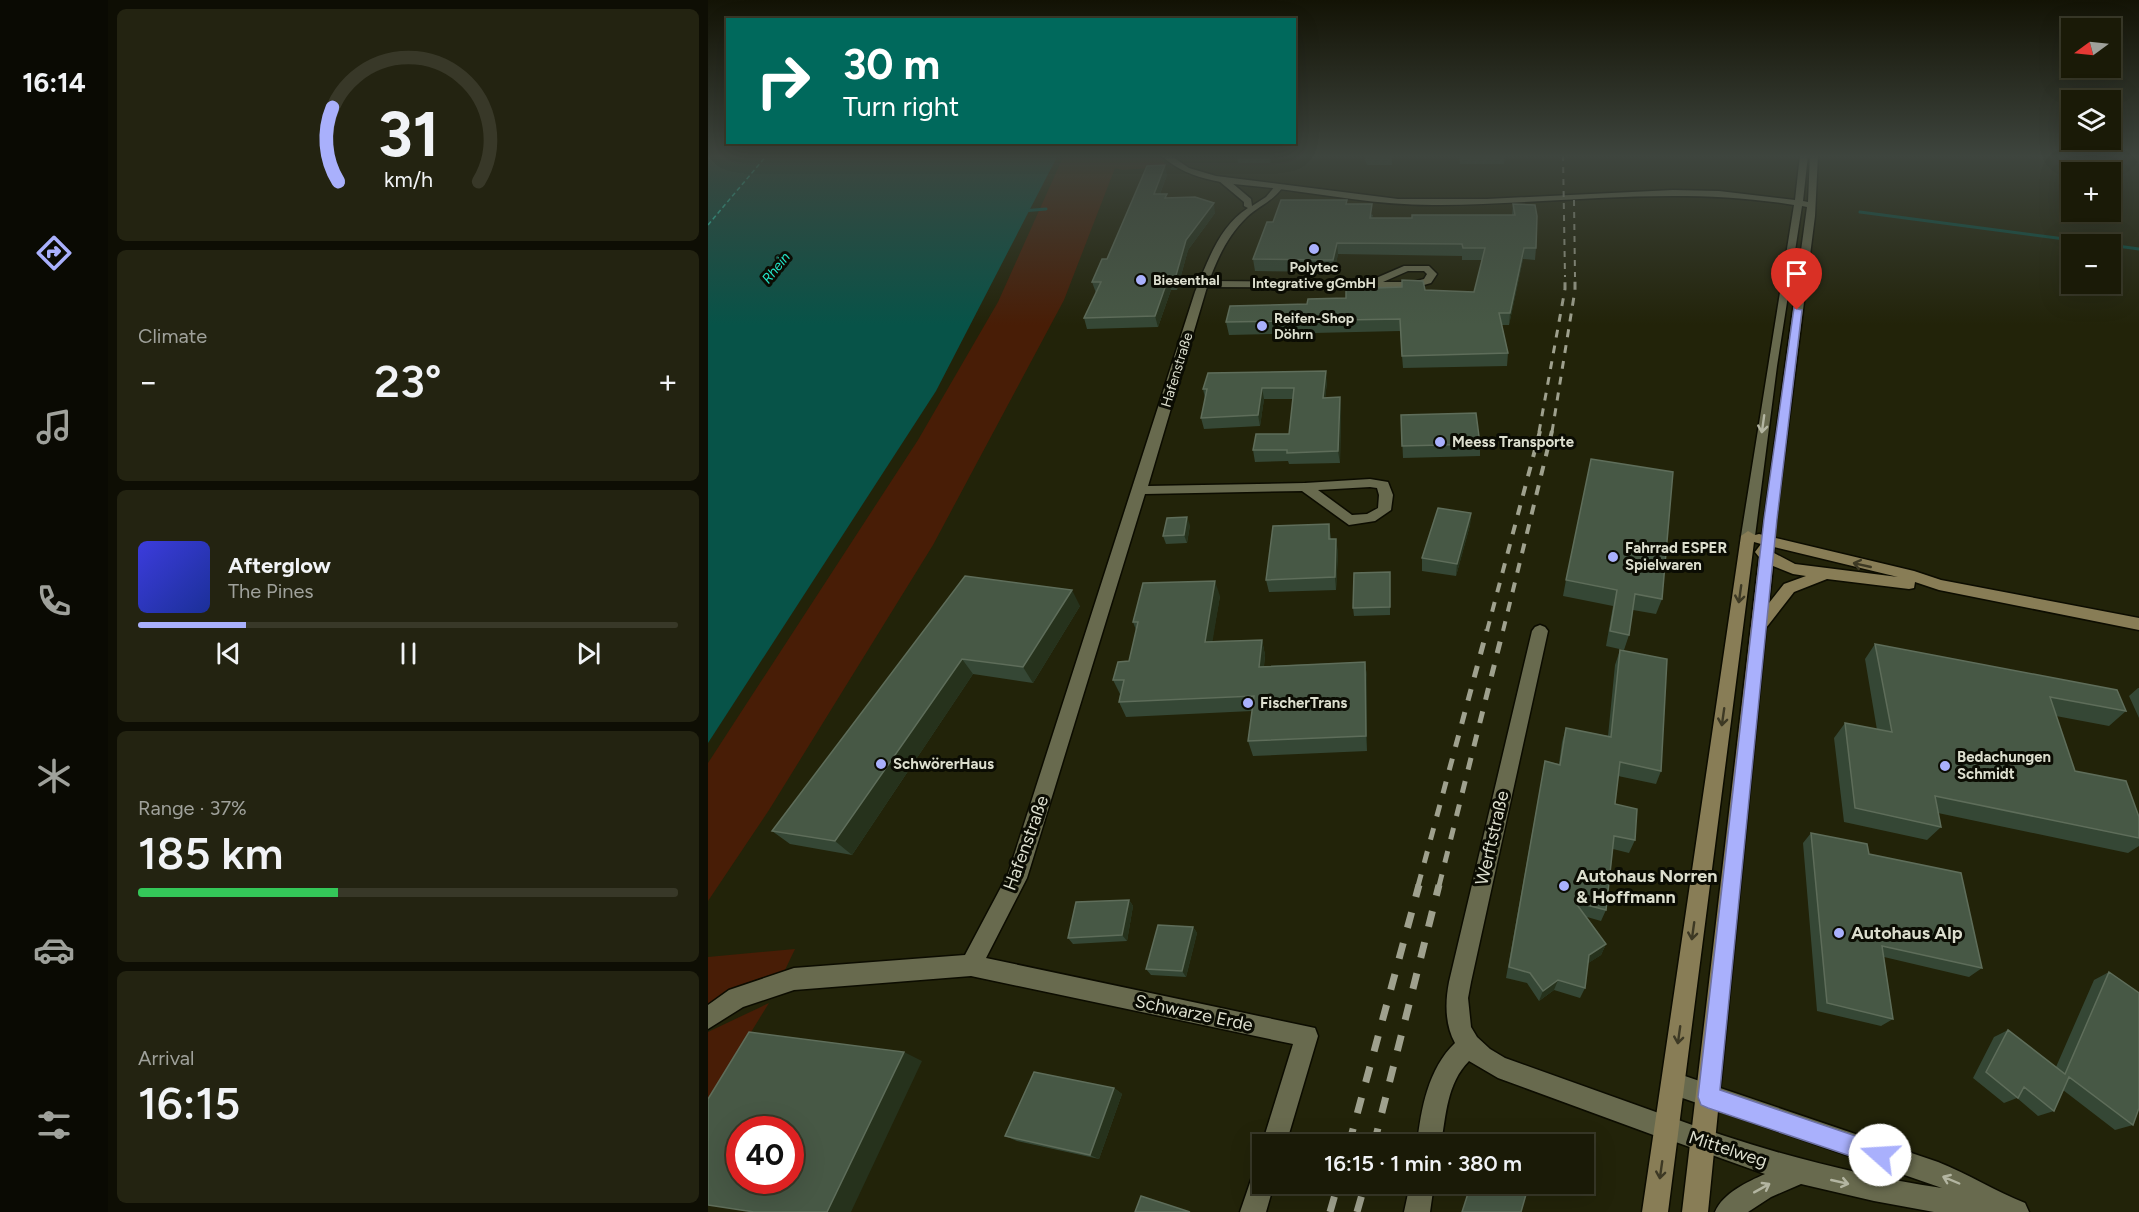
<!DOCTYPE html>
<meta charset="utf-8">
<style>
:root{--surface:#1a1a07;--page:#232311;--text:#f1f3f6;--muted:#9fa19b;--line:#383828;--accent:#a9b0fc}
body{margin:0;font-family:Figtree,sans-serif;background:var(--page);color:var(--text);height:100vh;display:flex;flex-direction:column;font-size:22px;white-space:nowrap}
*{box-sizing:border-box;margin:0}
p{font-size:20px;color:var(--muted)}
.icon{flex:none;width:33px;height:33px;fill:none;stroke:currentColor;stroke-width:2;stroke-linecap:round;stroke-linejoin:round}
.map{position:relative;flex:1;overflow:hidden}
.panel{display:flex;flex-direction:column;gap:9px;padding:9px;background:#0e0e04;width:600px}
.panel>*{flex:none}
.top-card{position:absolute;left:18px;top:18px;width:570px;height:126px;border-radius:0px;box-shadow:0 6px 24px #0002,0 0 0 2px var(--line);background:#00695c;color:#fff;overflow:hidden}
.needle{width:39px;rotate:255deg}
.controls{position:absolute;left:1353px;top:18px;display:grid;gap:12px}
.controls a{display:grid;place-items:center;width:60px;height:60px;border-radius:0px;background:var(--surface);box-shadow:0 6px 24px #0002,0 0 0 2px var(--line);font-size:30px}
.speed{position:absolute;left:18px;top:1116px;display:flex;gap:12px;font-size:30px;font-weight:700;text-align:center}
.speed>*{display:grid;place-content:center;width:78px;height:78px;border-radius:50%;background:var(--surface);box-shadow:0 6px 24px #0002,0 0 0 2px var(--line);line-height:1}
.speed .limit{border:9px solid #d22;background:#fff;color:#111}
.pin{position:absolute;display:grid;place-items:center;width:51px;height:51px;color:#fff;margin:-62px -26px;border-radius:50% 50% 50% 0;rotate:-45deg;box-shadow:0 0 6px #0007}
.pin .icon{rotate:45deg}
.me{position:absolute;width:66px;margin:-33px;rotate:289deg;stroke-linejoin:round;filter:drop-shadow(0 0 4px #0008)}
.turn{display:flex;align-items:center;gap:21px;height:126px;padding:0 18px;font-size:27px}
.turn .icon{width:78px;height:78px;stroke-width:2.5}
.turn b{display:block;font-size:42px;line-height:51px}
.big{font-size:45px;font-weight:600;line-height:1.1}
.panel .widget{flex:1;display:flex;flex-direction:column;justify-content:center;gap:9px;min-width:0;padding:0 21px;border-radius:9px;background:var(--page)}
.panel .dial{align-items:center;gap:0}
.dial svg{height:156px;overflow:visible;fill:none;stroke:var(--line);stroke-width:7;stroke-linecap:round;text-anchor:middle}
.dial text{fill:var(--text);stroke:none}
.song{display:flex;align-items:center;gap:18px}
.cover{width:72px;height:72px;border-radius:9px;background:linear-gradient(135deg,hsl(240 70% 55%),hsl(230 70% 35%))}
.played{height:6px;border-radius:3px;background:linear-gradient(90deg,var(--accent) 20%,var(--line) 20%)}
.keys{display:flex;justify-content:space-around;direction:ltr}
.heat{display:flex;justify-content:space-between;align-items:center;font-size:33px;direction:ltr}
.charge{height:9px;border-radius:4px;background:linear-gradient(90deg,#34c759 37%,var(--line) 0)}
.trip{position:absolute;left:544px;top:1134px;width:342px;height:60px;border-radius:0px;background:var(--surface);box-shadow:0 6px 24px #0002,0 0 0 2px var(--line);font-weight:600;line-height:60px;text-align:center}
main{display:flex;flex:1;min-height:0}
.dock{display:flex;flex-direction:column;width:108px;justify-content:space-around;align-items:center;background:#0a0a03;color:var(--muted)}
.dock .icon{width:42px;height:42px}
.dock .active{color:var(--accent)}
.dock b{font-size:27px;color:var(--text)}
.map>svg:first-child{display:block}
.green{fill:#481d06}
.water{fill:#075348}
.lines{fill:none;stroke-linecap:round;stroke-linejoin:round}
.stream{stroke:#075348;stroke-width:3}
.ferry{stroke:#23e6c9;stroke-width:1.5;stroke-dasharray:4.5 3;stroke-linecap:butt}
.minor-casing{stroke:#0c0c00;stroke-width:3}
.tertiary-casing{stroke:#0c0c00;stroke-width:3}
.secondary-casing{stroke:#0c0c00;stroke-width:3}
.minor{fill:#686a4e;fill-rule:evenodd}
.tertiary{fill:#686a4e;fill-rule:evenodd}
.secondary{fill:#887d56;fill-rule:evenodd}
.rail-far4{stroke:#9fa18e;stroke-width:2;stroke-dasharray:6 6;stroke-linecap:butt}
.rail-far3{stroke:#9fa18e;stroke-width:3;stroke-dasharray:8 8;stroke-linecap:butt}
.rail-far2{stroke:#9fa18e;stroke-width:4;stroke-dasharray:10 10;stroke-linecap:butt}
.rail-far1{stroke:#9fa18e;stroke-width:5;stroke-dasharray:12 12;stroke-linecap:butt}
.rail{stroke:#9fa18e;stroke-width:7;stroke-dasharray:16 16;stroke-linecap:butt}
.wall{fill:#354735}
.shaded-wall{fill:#26321c}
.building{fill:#475845;stroke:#5e6d5a;stroke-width:1.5;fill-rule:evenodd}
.oneway{stroke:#b3b5a1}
.oneway2{stroke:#3d3924}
.route{fill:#a9b0fc;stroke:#6e72a4;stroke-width:1.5}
.poi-dot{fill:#a9b0fc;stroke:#0b0c03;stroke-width:2}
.labels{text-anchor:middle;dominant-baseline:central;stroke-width:6;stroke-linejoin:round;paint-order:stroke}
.far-poi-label{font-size:14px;font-weight:bold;fill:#dcdece;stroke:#0b0c03;text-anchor:start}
.far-water-label{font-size:14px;font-style:italic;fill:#23e6c9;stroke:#0b0c03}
.far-street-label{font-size:14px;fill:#dcdece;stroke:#0b0c03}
.poi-label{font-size:15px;font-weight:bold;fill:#dcdece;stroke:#0b0c03;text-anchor:start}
.near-street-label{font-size:18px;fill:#dcdece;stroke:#0b0c03}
.near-poi-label{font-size:18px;font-weight:bold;fill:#dcdece;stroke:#0b0c03;text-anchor:start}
</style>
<main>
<nav class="dock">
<b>16:14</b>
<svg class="icon active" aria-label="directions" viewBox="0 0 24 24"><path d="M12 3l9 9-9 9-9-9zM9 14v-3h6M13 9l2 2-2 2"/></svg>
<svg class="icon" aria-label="music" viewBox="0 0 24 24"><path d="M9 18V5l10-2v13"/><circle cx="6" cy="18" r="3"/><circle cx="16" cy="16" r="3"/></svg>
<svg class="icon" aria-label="phone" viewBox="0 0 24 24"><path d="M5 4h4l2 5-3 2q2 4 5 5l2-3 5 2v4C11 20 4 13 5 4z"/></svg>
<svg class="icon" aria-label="climate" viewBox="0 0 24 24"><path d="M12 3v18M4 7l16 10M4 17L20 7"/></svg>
<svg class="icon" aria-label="car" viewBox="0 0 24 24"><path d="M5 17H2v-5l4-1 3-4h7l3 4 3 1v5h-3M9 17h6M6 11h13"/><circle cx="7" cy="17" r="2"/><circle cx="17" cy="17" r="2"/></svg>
<svg class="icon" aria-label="filters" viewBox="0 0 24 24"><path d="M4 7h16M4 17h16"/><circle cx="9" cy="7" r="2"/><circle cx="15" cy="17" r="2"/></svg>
</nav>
<section class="panel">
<div class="widget dial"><svg viewBox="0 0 100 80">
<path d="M14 69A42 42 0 1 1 86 69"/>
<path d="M14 69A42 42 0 0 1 11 31" stroke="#a9b0fc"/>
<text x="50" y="56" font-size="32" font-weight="700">31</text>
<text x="50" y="72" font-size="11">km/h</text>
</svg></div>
<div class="widget"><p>Climate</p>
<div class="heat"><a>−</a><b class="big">23°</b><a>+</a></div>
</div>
<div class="widget">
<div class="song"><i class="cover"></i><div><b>Afterglow</b><p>The Pines</p></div></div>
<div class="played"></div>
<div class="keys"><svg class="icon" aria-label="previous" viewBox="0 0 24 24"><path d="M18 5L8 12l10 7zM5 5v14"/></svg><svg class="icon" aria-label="pause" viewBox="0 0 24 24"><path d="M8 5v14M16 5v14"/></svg><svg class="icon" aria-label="next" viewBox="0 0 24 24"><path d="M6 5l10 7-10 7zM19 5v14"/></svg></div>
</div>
<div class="widget"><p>Range · 37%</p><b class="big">185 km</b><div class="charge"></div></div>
<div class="widget"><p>Arrival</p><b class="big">16:15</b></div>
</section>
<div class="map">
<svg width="1431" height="1212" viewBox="0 0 1431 1212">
<rect width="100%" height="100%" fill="#222309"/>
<path class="green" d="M356,155H450L458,165L457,167L414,170L407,168L356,300L225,545L61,810L0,901V763L210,440L290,302Z
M87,949L77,970L32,985L0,1005V957Z
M61,1003L0,1102V1032Z"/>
<path class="water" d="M0,155H350L228,391L0,743Z"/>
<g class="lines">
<path class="stream" d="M314,211L338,209
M1152,212L1395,244
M1402,245L1431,249"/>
<path class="ferry" d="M0,225L59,155"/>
<defs>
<path id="minor" d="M511,177H517L543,199L544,206L558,197L568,185L575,187C563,203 552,205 539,217C520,235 510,257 501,281L659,282L696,266H721L729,274L723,283L705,288L499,287L440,486L597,483L662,479L680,482L685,495L683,510L667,521L641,525L594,491L437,494L319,878L278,958L607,1028L610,1036L578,1144H555V1147L554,1144L585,1044L263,976L86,990L35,1007L0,1029V1005L21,990L86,968L257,955L300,874L487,292C499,263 511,226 540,208L536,206V202L511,181ZM700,271H716L719,274L716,279L705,282H675ZM662,487L669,488L671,495L670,508L659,514L644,515L610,490Z
M832,625L837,627L840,631L763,982L760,998L763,1027L769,1037L782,1049L797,1058L959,1116L967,1120L971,1128L967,1136L959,1140L790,1078L761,1061C739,1083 738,1115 733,1144H709C713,1109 720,1069 747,1043C737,1025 737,1002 741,982L824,631L827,627Z
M555,1168V1184H566L558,1212H532L546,1171Z
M702,1184H726L722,1212H696Z"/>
<path id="tertiary" d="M453,155H462L481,168L508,176L690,199H779L965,190L1011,191L1087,200L1092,155H1100L1095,201L1100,202L1102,155H1110L1107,216L1065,545H1055L1053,542L1099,207L1094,206L1069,366L1047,536L1040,541L1033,536L1086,205C968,185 850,204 732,205C675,206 620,195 564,188C528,184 481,183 453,155Z
M965,1072L1230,1162C1260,1174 1287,1191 1317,1203L1321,1212H1226L1166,1201L1093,1184L1063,1197L1040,1212H1007C1015,1193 1039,1182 1057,1174L951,1136L947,1128L951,1120L959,1116C1049,1149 1139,1174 1234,1188L957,1092L953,1084L957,1076Z"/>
<path id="secondary" d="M1040,531L1047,535L1051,534L1206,571L1233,580L1431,618V630L1231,590L1207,582L1206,588L1201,589L1119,579L1086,592L1058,628L1000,1212H974L1051,557L1047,552L1053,544L1046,542L960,1212H934L1033,536ZM1066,547L1190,577L1087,564L1066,553ZM1065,566L1085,574L1098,576L1076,584L1061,603Z"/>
</defs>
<use href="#minor" class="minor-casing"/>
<use href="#tertiary" class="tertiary-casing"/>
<use href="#secondary" class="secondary-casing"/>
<use href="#minor" class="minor"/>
<use href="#tertiary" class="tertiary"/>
<use href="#secondary" class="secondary"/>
<path class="rail-far4" d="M855,155L857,277
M866,200L867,277"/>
<path class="rail-far3" d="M831,432L857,289V276
M844,432L867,290V276"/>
<path class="rail-far2" d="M779,631L832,431
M795,631L844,431"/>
<path class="rail-far1" d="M710,886L779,630
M731,886L795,630"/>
<path class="rail" d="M641,1144L711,885
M666,1144L731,885
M622,1212L630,1184
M649,1212L657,1184"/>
</g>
<path class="wall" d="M529,155H564L562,163H530Z
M655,155H684V165H659Z
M751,155H797L796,164H752Z
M459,175L452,194L460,198L507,213L480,250L469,290H463L450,327L379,329L376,318L388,293L384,282L399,259Z
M639,204L665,215L664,218H704L804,215L805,204L828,248L827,260L815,259L801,325H794L800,353L799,366L695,368L692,331L521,335L518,322L599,304L638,298L717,290L766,292L774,260H754V256L630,254L626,272L547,271L545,259L565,222Z
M619,382L617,398L633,408L632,463L581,464L580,461L547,462L545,450L581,434L585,399H556L552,426L496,429L493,418L497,398L495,389Z
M693,415L772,444V456L695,458Z
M763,513L762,525L748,576L714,571V558Z
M621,524L623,539L630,551L628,590L561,592L558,580Z
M482,525L479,543L458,544L455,536Z
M682,572V615L646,616L645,608Z
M257,576L372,606L325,683L265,674L144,855L82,844L64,831Z
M858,580L954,599L948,614L925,610L921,635L916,650L898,646L905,606L855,596Z
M512,596L504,641L554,640L557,655L556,666L657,662L659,677V751L545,756L540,741L544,711L418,717L411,702L412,694L405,680L421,661L428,630L425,622Z
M1167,644L1418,711L1401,726L1348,716L1367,771L1431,817V846L1420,853L1230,813L1233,827L1219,840L1136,822L1126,738L1137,723L1169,730L1157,659Z
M912,650L953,771L948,784L910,776L907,804L927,840L921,853L905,849L898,910L893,921L879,917L898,944L893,955L880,963L877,988L872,998L846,990L831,1001L819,983L798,978L837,761L851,764L854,742L858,728L900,736L907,665Z
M1430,688H1431V718L1421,696Z
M1103,833L1161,854L1274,968L1261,977L1176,957L1185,1019L1173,1026L1109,1011L1095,843Z
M421,900L425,906L419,941L365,944L360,938Z
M485,927L489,933L478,977L443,975L438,969Z
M1401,972L1425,1125L1407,1130L1355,1090L1346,1111L1330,1116L1309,1098L1296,1103L1265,1078L1286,1037L1300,1030L1348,1067L1386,980Z
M406,1088L414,1094L391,1159L309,1141L297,1136Z"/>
<path class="shaded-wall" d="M561,155H564L562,163Z
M457,165L459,175L448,204L446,194Z
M506,203L507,213L480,250L469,290L467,279L478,240Z
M629,243L630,254L626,272L625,260Z
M816,248L815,259L801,325L802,313Z
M460,279L463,290L450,327L447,316Z
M618,371L619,382L616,409L615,398Z
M554,388L556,399L552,426L550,415Z
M632,397L633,408L632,463L630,451Z
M763,513L762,525L748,576L749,564Z
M479,517L482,525L479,543L476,535Z
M628,539L630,551L628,590L627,577Z
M507,581L512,596L502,657L497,642Z
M364,590L372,606L325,683L315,667Z
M554,640L557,655L554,682L551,667Z
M254,659L265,674L144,855L127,841Z
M657,662L659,677V751L658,736Z
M421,900L425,906L419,941L414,935Z
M485,927L489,933L478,977L474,971Z
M898,944L893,955L876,966L881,955Z
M850,980L846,990L831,1001L835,991Z
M196,1052L214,1061L143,1212H119Z
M406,1088L414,1094L391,1159L382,1155Z"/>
<path class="building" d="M457,165L446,194H459L457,198L487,197L506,203L478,240L467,279H460L447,316L376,318L393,282H384L394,259H399L439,166Z
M573,200H639L638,204H664L662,218H704V215H807L805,204L827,205L829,216L828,248H816L802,313H791L800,353L694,356L692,319L518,322L522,306L599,304L600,299L638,298V289L694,287V280L715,281L717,290L766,292L777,248H755L754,244L629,243L625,260L545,259L559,222H565Z
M618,371L615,398L632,397L630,451L579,453V450H545L548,434H581L586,388H554L550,415L493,418L499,389H495L500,373Z
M768,413L772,444L694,446L693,415Z
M883,459L965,472L954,599L927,594L921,635L902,631L909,590L858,580Z
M730,508L763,513L749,564L714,558Z
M479,517L476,535L455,536L459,518Z
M621,524V539H628L627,577L558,580L565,526Z
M682,572V607L645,608L646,573Z
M257,576L364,590L315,667L254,659L127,841L64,831Z
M507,581L497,642L554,640L551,667L657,662L658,736L540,741L546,696L411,702L416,680H405L410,662L421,661L430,622H425L435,583Z
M1167,644L1409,690L1418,711L1342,697L1367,771L1418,781L1431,817V838L1227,796L1233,827L1147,808L1137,723L1184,732Z
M912,650L959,659L953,771L912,762L907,804L929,809L927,840L906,836L898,910L867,902L898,944L881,955L877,988L850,980L835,991L822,973L801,967L837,761L852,765L858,728L903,737Z
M1103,833L1159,844L1161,854L1253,873L1274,968L1174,946L1185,1019L1119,1003Z
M421,900L414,935L360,938L368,902Z
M450,925L485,927L474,971L438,969Z
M1401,972L1431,993V1108L1425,1125L1361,1077L1346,1111L1316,1087L1310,1098L1278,1072L1300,1030L1357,1074Z
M41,1032L196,1052L119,1212H46L0,1205V1099ZM32,1130H82V1180H32Z
M326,1072L406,1088L382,1155L297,1136Z
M779,1134L800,1144H775Z
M763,1184H821L813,1212H754Z
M433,1196L482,1212H427Z"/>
<defs><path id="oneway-shaft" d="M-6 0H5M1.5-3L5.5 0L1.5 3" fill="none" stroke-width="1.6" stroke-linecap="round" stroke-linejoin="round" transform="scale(1.5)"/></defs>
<g class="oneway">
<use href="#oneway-shaft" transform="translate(1055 424) rotate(98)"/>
<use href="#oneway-shaft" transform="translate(1243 1180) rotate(-157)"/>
<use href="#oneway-shaft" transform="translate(1132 1182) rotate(13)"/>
<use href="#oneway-shaft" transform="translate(1054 1188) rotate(-29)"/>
</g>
<g class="oneway2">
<use href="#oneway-shaft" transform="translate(1154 565) rotate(-167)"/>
<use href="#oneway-shaft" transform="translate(1032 594) rotate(98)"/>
<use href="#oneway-shaft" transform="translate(1015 717) rotate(98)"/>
<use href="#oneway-shaft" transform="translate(985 931) rotate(98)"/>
<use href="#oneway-shaft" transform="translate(971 1035) rotate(98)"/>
<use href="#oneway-shaft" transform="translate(953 1170) rotate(98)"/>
</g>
<linearGradient id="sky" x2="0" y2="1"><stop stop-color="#131305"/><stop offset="0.48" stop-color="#3e453e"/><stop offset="1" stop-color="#3e453e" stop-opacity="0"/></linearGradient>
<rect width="1431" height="325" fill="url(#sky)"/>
<path class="route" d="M1086,308L1094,310L1069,519L1012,1090L1180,1147L1183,1155L1180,1163L1172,1166L1000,1108L993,1105L990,1097L1056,519Z"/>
<g class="poi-dot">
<circle cx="606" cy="249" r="6"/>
<circle cx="433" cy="280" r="6"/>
<circle cx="554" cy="326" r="6"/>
<circle cx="732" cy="442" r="6"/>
<circle cx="905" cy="557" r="6"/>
<circle cx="540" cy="703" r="6"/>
<circle cx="173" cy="764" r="6"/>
<circle cx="1237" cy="766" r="6"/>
<circle cx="856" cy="886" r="6"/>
<circle cx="1131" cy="933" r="6"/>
</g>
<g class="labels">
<g class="far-poi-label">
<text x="606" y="267" text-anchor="middle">Polytec<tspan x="606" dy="16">Integrative gGmbH</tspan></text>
<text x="445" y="280">Biesenthal</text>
<text x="566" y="318">Reifen-Shop<tspan x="566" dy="16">Döhrn</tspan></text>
</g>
<g class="far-water-label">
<text transform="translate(68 268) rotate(-51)">Rhein</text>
</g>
<g class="far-street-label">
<text transform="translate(469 370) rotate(-73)">Hafenstraße</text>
</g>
<g class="poi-label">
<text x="744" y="442">Meess Transporte</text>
<text x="917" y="548">Fahrrad ESPER<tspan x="917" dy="17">Spielwaren</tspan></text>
<text x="552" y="703">FischerTrans</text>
<text x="1249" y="757">Bedachungen<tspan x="1249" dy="17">Schmidt</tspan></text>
<text x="185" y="764">SchwörerHaus</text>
</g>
<g class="near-street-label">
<text transform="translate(784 838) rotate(-77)">Werftstraße</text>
<text transform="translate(318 843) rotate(-70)">Hafenstraße</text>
<text transform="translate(486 1013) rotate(12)">Schwarze Erde</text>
<text transform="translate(1020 1149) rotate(18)">Mittelweg</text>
</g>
<g class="near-poi-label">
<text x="868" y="876">Autohaus Norren<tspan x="868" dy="21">&amp; Hoffmann</tspan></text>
<text x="1143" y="933">Autohaus Alp</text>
</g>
</g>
</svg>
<div class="controls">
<a><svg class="needle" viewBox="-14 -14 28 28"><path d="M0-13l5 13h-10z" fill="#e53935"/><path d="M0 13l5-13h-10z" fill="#9fa19b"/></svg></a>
<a><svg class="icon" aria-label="layers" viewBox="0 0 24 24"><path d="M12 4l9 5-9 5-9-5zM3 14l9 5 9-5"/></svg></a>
<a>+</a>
<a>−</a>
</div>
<div class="speed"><div class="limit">40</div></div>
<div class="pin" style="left:1089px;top:310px;background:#d93025"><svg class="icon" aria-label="arrive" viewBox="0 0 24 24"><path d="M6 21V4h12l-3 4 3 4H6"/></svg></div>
<svg class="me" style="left:1172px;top:1155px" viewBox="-20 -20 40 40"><circle r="19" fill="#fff"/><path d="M0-13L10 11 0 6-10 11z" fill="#a9b0fc"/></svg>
<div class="trip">16:15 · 1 min · 380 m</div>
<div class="top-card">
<div class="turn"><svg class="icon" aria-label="right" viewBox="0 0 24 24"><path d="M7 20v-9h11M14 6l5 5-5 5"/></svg><div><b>30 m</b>Turn right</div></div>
</div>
</div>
</main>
